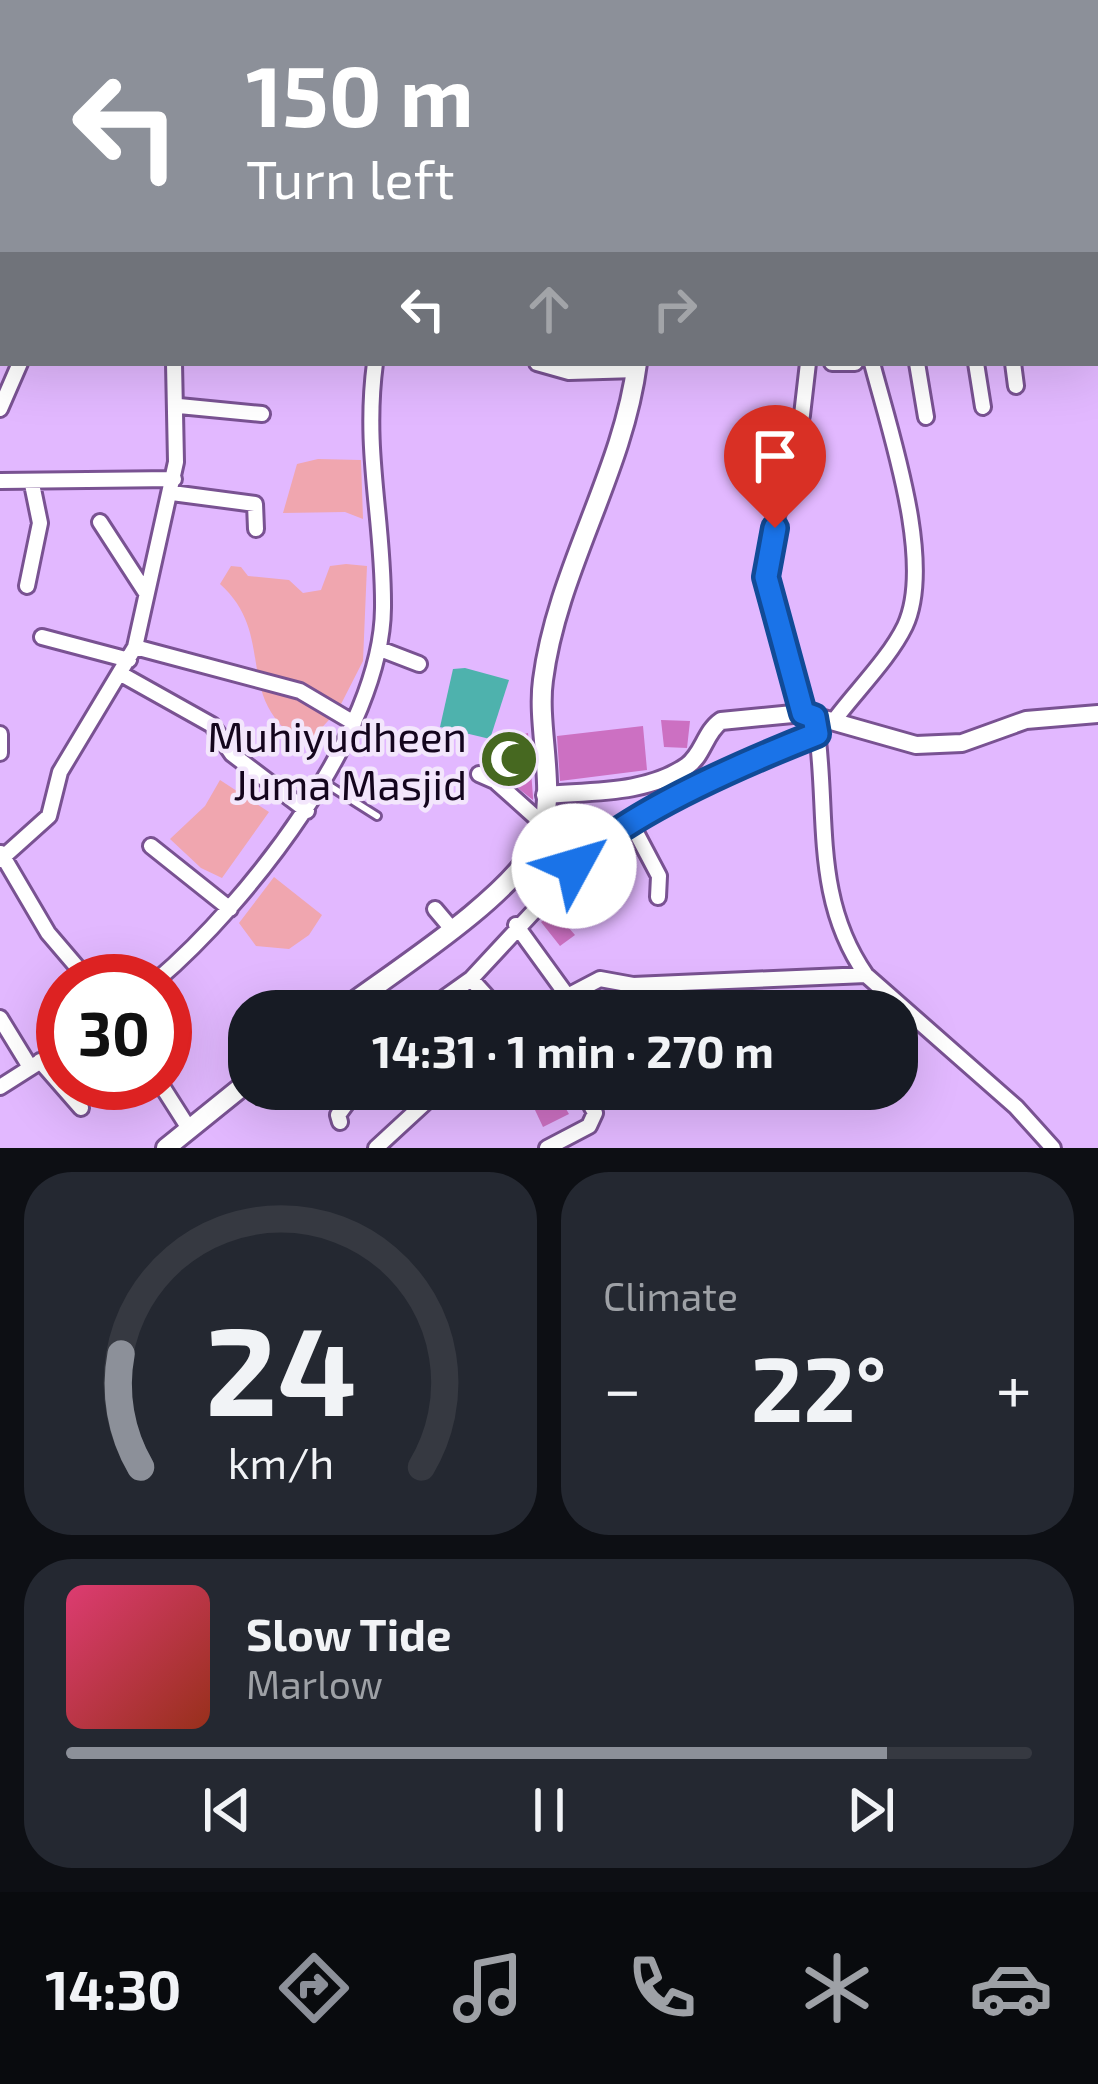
<!DOCTYPE html>
<meta charset="utf-8">
<style>
:root{--surface:#171b24;--page:#242831;--text:#f1f3f6;--muted:#9ea1a6;--line:#363941;--accent:#8c9099}
body{margin:0;font-family:"Exo 2",sans-serif;background:var(--page);color:var(--text);height:100vh;display:flex;flex-direction:column;font-size:45px;white-space:nowrap}
*{box-sizing:border-box;margin:0}
p{font-size:39px;color:var(--muted)}
.icon{flex:none;width:66px;height:66px;fill:none;stroke:currentColor;stroke-width:2;stroke-linecap:round;stroke-linejoin:round}
.map{position:relative;height:1148px;overflow:hidden}
.drawer{display:flex;flex-direction:column;gap:24px;padding:24px;background:#0d0f14;flex:1}
.drawer>*{flex:none}
.hud{position:absolute;left:0px;top:0px;width:1098px;height:366px;box-shadow:0 12px 48px #0002;background:#8c9099;color:#fff;overflow:hidden}
.speed{position:absolute;left:36px;top:954px;display:flex;gap:24px;font-size:60px;font-weight:700;text-align:center}
.speed>*{display:grid;place-content:center;width:156px;height:156px;border-radius:50%;background:var(--surface);box-shadow:0 12px 48px #0002;line-height:1}
.speed .limit{border:18px solid #d22;background:#fff;color:#111}
.pin{position:absolute;display:grid;place-items:center;width:102px;height:102px;color:#fff;margin:-123px -51px;border-radius:50% 50% 50% 0;rotate:-45deg;box-shadow:0 0 12px #0007}
.pin .icon{rotate:45deg}
.me{position:absolute;width:132px;margin:-66px;rotate:51deg;stroke-linejoin:round;filter:drop-shadow(0 0 9px #0008)}
.turn{display:flex;align-items:center;gap:42px;height:252px;padding:0 48px;font-size:54px}
.turn .icon{width:156px;height:156px;stroke-width:2.5}
.turn b{display:block;font-size:84px;line-height:102px}
.lanes{display:flex;align-items:center;height:114px;padding:0 48px;background:#0003;justify-content:center;gap:60px;direction:ltr}
.lanes .off{opacity:.35}
.big{font-size:90px;font-weight:700;line-height:1.1}
.drawer .tile{flex:1;display:flex;flex-direction:column;justify-content:center;gap:18px;min-width:0;padding:0 42px;border-radius:48px;background:var(--page)}
.drawer .dial{align-items:center;gap:0}
.dial svg{height:312px;overflow:visible;fill:none;stroke:var(--line);stroke-width:7;stroke-linecap:round;text-anchor:middle}
.dial text{fill:var(--text);stroke:none}
.song{display:flex;align-items:center;gap:36px}
.cover{width:144px;height:144px;border-radius:18px;background:linear-gradient(135deg,hsl(340 70% 55%),hsl(10 70% 35%))}
.played{height:12px;border-radius:6px;background:linear-gradient(90deg,var(--accent) 85%,var(--line) 85%)}
.keys{display:flex;justify-content:space-around;direction:ltr}
.heat{display:flex;justify-content:space-between;align-items:center;font-size:66px;direction:ltr}
.drawer .tiles{flex:1;display:grid;gap:24px;grid-template-columns:1fr 1fr}
.tile:last-child{grid-column:span 2}
.trip{position:absolute;left:228px;top:990px;width:690px;height:120px;border-radius:48px;background:var(--surface);box-shadow:0 12px 48px #0002;font-weight:700;line-height:120px;text-align:center}
.tab-bar{display:flex;height:192px;justify-content:space-around;align-items:center;background:#090b0e;color:var(--muted)}
.tab-bar .icon{width:84px;height:84px}
.tab-bar .active{color:var(--accent)}
.tab-bar b{font-size:54px;color:var(--text)}
.map>svg:first-child{display:block}
.green{fill:#f0a6af}
.water{fill:#4eb2ad}
.building{fill:#cc70c2}
.lines{fill:none;stroke-linecap:round;stroke-linejoin:round}
.service-casing{stroke:#795292;stroke-width:12}
.minor-casing{stroke:#795292;stroke-width:20}
.tertiary-casing{stroke:#795292;stroke-width:22}
.secondary-casing{stroke:#795292;stroke-width:24}
.service{stroke:#fff;stroke-width:6}
.minor{stroke:#fff;stroke-width:14}
.tertiary{stroke:#fff;stroke-width:16}
.secondary{stroke:#fff;stroke-width:18}
.route-casing{stroke:#114b97;stroke-width:30}
.route{stroke:#1a73e8;stroke-width:21}
.labels{text-anchor:middle;dominant-baseline:central;stroke-width:9;stroke-linejoin:round;paint-order:stroke}
.poi-label{font-size:42px;fill:#14051d;stroke:#f3e6fc;text-anchor:end}
</style>
<div class="map">
<svg width="1098" height="1148" viewBox="0 0 1098 1148">
<rect width="100%" height="100%" fill="#e2b8ff"/>
<path class="green" d="M318,459L361,460L363,519L345,512L283,513L297,464Z
M346,564L367,566L363,661L338,710L306,745C230,700 279,637 220,584L231,566L241,567L248,576L289,580L303,593L321,590L330,566Z
M220,780L269,812L222,878L201,868L170,839L205,806Z
M274,877L322,915L309,935L289,949L256,946L239,923Z"/>
<path class="water" d="M465,668L509,680L490,739L440,727L453,669Z"/>
<path class="building" d="M661,720L690,721L687,748L664,747Z
M643,726L647,770L560,781L557,736Z
M528,733L533,797V800L491,767L485,744Z
M555,912L575,935L560,946L541,922Z
M559,1097L569,1114L543,1127L535,1110Z"/>
<g class="lines">
<defs>
<path id="service" d="M325,783L377,816"/>
<path id="minor" d="M733,0L741,3
M810,0L812,3
M74,3L75,0
M249,3L251,0
M449,3L450,0
M0,5L3,7
M0,189L3,183
M537,363L569,372L637,370
M832,363H855
M917,363L926,417
M976,363L983,407
M1013,363L1016,386
M179,406L262,414
M0,409L20,363
M0,481L174,479
M172,493L255,504L256,529
M100,522L146,593
M27,586L40,523L32,484
M42,637L129,660
M135,647L300,691L354,723
M380,649L419,664
M121,674L212,725L232,754L307,811
M803,713L765,565L802,415L808,363
M815,717C830,808 810,895 866,975L1016,1107L1053,1148
M833,722C855,692 889,659 905,626C935,562 889,429 872,363
M0,734V753
M479,774L495,781L543,824
M631,823L659,876L658,897
M151,846L230,909
M1,853L48,933L89,981
M0,860L49,816L60,772L135,647L176,462L174,363
M435,909L451,928
M516,925L566,994
M471,979L500,1011
M156,981C248,903 382,732 383,608C384,521 363,453 375,363
M426,1011L471,979L600,840L770,752L817,734
M539,1011L600,979L633,985L866,975
M0,1018L30,1067
M40,1061L81,1108
M160,1083L188,1127
M0,1087L63,1047
M340,1122L338,1115L357,1089
M376,1148L440,1089
M547,1148L589,1126L595,1113L582,1089"/>
<path id="tertiary" d="M545,795C591,791 647,794 687,766C703,755 705,732 721,721L803,713L916,745L962,743L1026,720L1098,714"/>
<path id="secondary" d="M657,3V0
M341,1011C393,972 509,899 537,844C560,798 536,730 543,680C557,570 623,473 637,363
M166,1148L249,1081"/>
</defs>
<use href="#service" class="service-casing"/>
<use href="#minor" class="minor-casing"/>
<use href="#tertiary" class="tertiary-casing"/>
<use href="#secondary" class="secondary-casing"/>
<use href="#service" class="service"/>
<use href="#minor" class="minor"/>
<use href="#tertiary" class="tertiary"/>
<use href="#secondary" class="secondary"/>
</g>
<g class="lines">
<defs>
<path id="route" d="M574,866C627,812 746,762 817,734L814,717L803,713L766,577L775,528"/>
</defs>
<use href="#route" class="route-casing"/>
<use href="#route" class="route"/>
</g>
<defs>
<symbol id="mosque-disc" viewBox="-11 -11 22 22"><circle r="9.5" fill="#466820" stroke="#f3e6fc"/><path d="M3.5-4.9A6 6 0 1 0 3.5 4.9A5 5 0 1 1 3.5-4.9Z" fill="#fff"/></symbol>
</defs>
<g fill-rule="evenodd">
<use href="#mosque-disc" x="476" y="726" width="66" height="66"/>
</g>
<g class="labels">
<g class="poi-label">
<text x="467" y="735">Muhiyudheen<tspan x="467" dy="48">Juma Masjid</tspan></text>
</g>
</g>
</svg>
<div class="speed"><div class="limit">30</div></div>
<div class="pin" style="left:775px;top:528px;background:#d93025"><svg class="icon" aria-label="arrive" viewBox="0 0 24 24"><path d="M6 21V4h12l-3 4 3 4H6"/></svg></div>
<svg class="me" style="left:574px;top:866px" viewBox="-20 -20 40 40"><circle r="19" fill="#fff"/><path d="M0-13L10 11 0 6-10 11z" fill="#1a73e8"/></svg>
<div class="trip">14:31 · 1 min · 270 m</div>
<div class="hud">
<div class="turn"><svg class="icon" aria-label="left" viewBox="0 0 24 24"><path d="M17 20v-9H6M10 6l-5 5 5 5"/></svg><div><b>150 m</b>Turn left</div></div>
<div class="lanes"><svg class="icon" aria-label="left" viewBox="0 0 24 24"><path d="M17 20v-9H6M10 6l-5 5 5 5"/></svg><svg class="icon off" aria-label="ahead" viewBox="0 0 24 24"><path d="M12 20V5M6 11l6-6 6 6"/></svg><svg class="icon off" aria-label="right" viewBox="0 0 24 24"><path d="M7 20v-9h11M14 6l5 5-5 5"/></svg></div>
</div>
</div>
<section class="drawer">
<div class="tiles">
<div class="tile dial"><svg viewBox="0 0 100 80">
<path d="M14 69A42 42 0 1 1 86 69"/>
<path d="M14 69A42 42 0 0 1 9 40" stroke="#8c9099"/>
<text x="50" y="56" font-size="32" font-weight="700">24</text>
<text x="50" y="72" font-size="11">km/h</text>
</svg></div>
<div class="tile"><p>Climate</p>
<div class="heat"><a>−</a><b class="big">22°</b><a>+</a></div>
</div>
<div class="tile">
<div class="song"><i class="cover"></i><div><b>Slow Tide</b><p>Marlow</p></div></div>
<div class="played"></div>
<div class="keys"><svg class="icon" aria-label="previous" viewBox="0 0 24 24"><path d="M18 5L8 12l10 7zM5 5v14"/></svg><svg class="icon" aria-label="pause" viewBox="0 0 24 24"><path d="M8 5v14M16 5v14"/></svg><svg class="icon" aria-label="next" viewBox="0 0 24 24"><path d="M6 5l10 7-10 7zM19 5v14"/></svg></div>
</div>
</div>
</section>
<nav class="tab-bar">
<b>14:30</b>
<svg class="icon active" aria-label="directions" viewBox="0 0 24 24"><path d="M12 3l9 9-9 9-9-9zM9 14v-3h6M13 9l2 2-2 2"/></svg>
<svg class="icon" aria-label="music" viewBox="0 0 24 24"><path d="M9 18V5l10-2v13"/><circle cx="6" cy="18" r="3"/><circle cx="16" cy="16" r="3"/></svg>
<svg class="icon" aria-label="phone" viewBox="0 0 24 24"><path d="M5 4h4l2 5-3 2q2 4 5 5l2-3 5 2v4C11 20 4 13 5 4z"/></svg>
<svg class="icon" aria-label="climate" viewBox="0 0 24 24"><path d="M12 3v18M4 7l16 10M4 17L20 7"/></svg>
<svg class="icon" aria-label="car" viewBox="0 0 24 24"><path d="M5 17H2v-5l4-1 3-4h7l3 4 3 1v5h-3M9 17h6M6 11h13"/><circle cx="7" cy="17" r="2"/><circle cx="17" cy="17" r="2"/></svg>
</nav>
